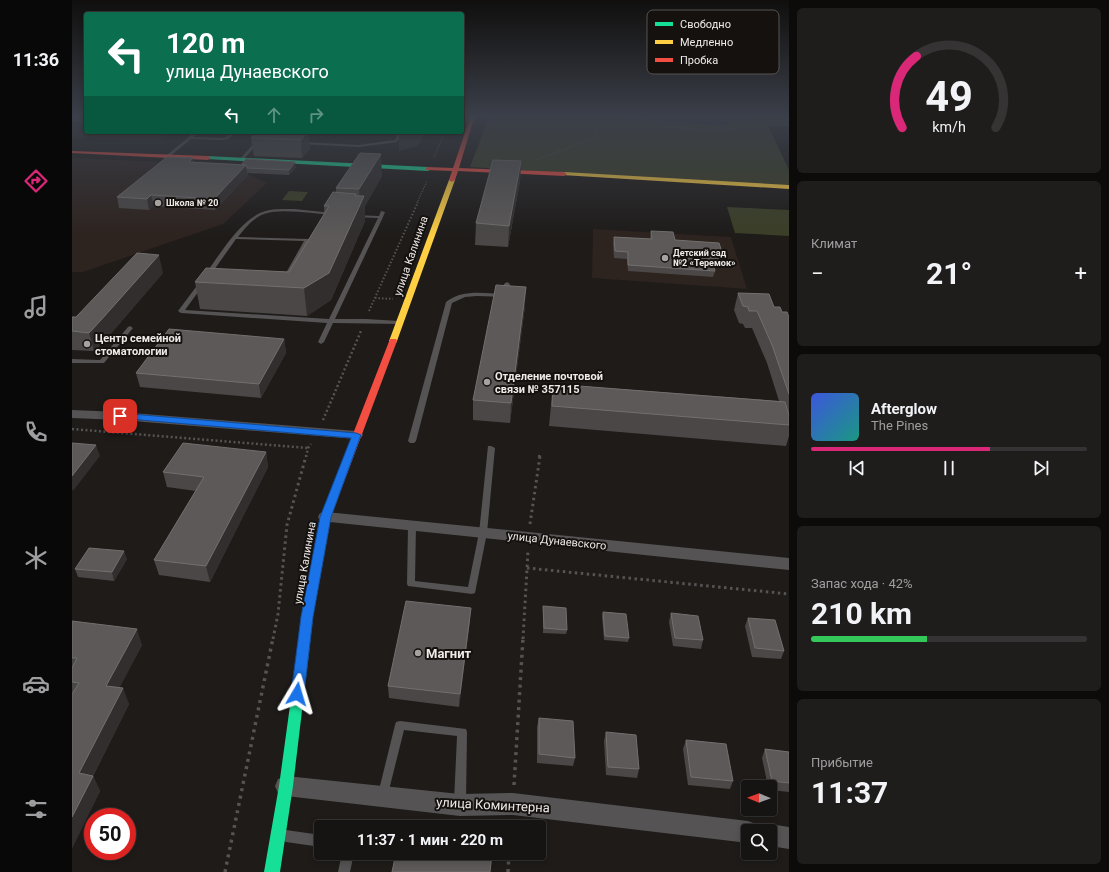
<!DOCTYPE html>
<html lang="ru">
<meta charset="utf-8">
<style>
:root{--surface:#161413;--page:#1f1d1c;--text:#f1f3f6;--muted:#9e9ea0;--line:#353333;--accent:#db2777}
body{margin:0;font-family:Roboto,sans-serif;background:var(--page);color:var(--text);height:100vh;display:flex;flex-direction:column;font-size:15px;white-space:nowrap}
*{box-sizing:border-box;margin:0}
p{font-size:13px;color:var(--muted)}
.icon{flex:none;width:22px;height:22px;fill:none;stroke:currentColor;stroke-width:2;stroke-linecap:round;stroke-linejoin:round}
.map{position:relative;flex:1;overflow:hidden}
.panel{display:flex;flex-direction:column;gap:8px;padding:8px;background:#0c0b0a;width:320px}
.panel>*{flex:none}
.hud{position:absolute;left:12px;top:12px;width:380px;height:122px;border-radius:4px;box-shadow:0 2px 6px #0003,0 0 0 1px var(--line);background:#0b6e4f;color:#fff;overflow:hidden}
.needle{width:26px;rotate:271deg}
.tools{position:absolute;left:669px;top:780px;display:grid;gap:8px}
.tools a{display:grid;place-items:center;width:36px;height:36px;border-radius:4px;background:var(--surface);box-shadow:0 2px 6px #0003,0 0 0 1px var(--line);font-size:20px}
.speed{position:absolute;left:12px;top:808px;display:flex;gap:8px;font-size:20px;font-weight:700;text-align:center}
.speed>*{display:grid;place-content:center;width:52px;height:52px;border-radius:50%;background:var(--surface);box-shadow:0 2px 6px #0003,0 0 0 1px var(--line);line-height:1}
.speed .limit{border:6px solid #d22;background:#fff;color:#111}
.pin{position:absolute;display:grid;place-items:center;width:34px;height:34px;color:#fff;margin:-17px;border-radius:8px;box-shadow:0 2px 6px #0006}
.me{position:absolute;width:44px;margin:-22px;rotate:7deg;stroke-linejoin:round;filter:drop-shadow(0 0 3px #0008)}
.turn{display:flex;align-items:center;gap:14px;height:84px;padding:0 16px;font-size:18px}
.turn .icon{width:52px;height:52px;stroke-width:2.5}
.turn b{display:block;font-size:28px;line-height:34px}
.lanes{display:flex;align-items:center;height:38px;padding:0 16px;background:#0003;justify-content:center;gap:20px;direction:ltr}
.lanes .off{opacity:.35}
.big{font-size:30px;font-weight:700;line-height:1.1}
.panel .widget{flex:1;display:flex;flex-direction:column;justify-content:center;gap:6px;min-width:0;padding:0 14px;border-radius:6px;background:var(--page)}
.panel .dial{align-items:center;gap:0}
.dial svg{height:104px;overflow:visible;fill:none;stroke:var(--line);stroke-width:7;stroke-linecap:round;text-anchor:middle}
.dial text{fill:var(--text);stroke:none}
.song{display:flex;align-items:center;gap:12px}
.cover{width:48px;height:48px;border-radius:6px;background:linear-gradient(135deg,hsl(230 70% 55%),hsl(170 70% 35%))}
.played{height:4px;border-radius:2px;background:linear-gradient(90deg,var(--accent) 65%,var(--line) 65%)}
.keys{display:flex;justify-content:space-around;direction:ltr}
.heat{display:flex;justify-content:space-between;align-items:center;font-size:22px;direction:ltr}
.charge{height:6px;border-radius:3px;background:linear-gradient(90deg,#34c759 42%,var(--line) 0)}
.trip{position:absolute;left:242px;top:820px;width:232px;height:40px;border-radius:4px;background:var(--surface);box-shadow:0 2px 6px #0003,0 0 0 1px var(--line);font-weight:700;line-height:40px;text-align:center}
main{display:flex;flex:1;min-height:0}
.tab-bar{display:flex;flex-direction:column;width:72px;justify-content:space-around;align-items:center;background:#090808;color:var(--muted)}
.tab-bar .icon{width:28px;height:28px}
.tab-bar .on{color:var(--accent)}
.tab-bar b{font-size:18px;color:var(--text)}
.map>svg:first-child{display:block}
.built{fill:#2d231f}
.green{fill:#3b3f27}
.water{fill:#123250}
.lines{fill:none;stroke-linecap:round;stroke-linejoin:round}
.path-far4{stroke:#555453;stroke-width:1.5;stroke-dasharray:1 1.5;stroke-linecap:butt}
.path-far3{stroke:#555453;stroke-width:2;stroke-dasharray:1.5 2;stroke-linecap:butt}
.path-far2{stroke:#555453;stroke-width:2.5;stroke-dasharray:2 2.5;stroke-linecap:butt}
.path-far1{stroke:#555453;stroke-width:3;stroke-dasharray:2.5 3.5;stroke-linecap:butt}
.path{stroke:#555453;stroke-width:3.5;stroke-dasharray:3 4.5;stroke-linecap:butt}
.lane{fill:#555353;fill-rule:evenodd}
.street{fill:#555353;fill-rule:evenodd}
.fast{fill:#16e098;fill-rule:evenodd}
.slow{fill:#ffcf43;fill-rule:evenodd}
.jam{fill:#f24e42;fill-rule:evenodd}
.wall{fill:#4a4746}
.shaded-wall{fill:#312e2d}
.building{fill:#5c5958;stroke:#72706e}
.route{fill:#1a73e8;stroke:#114b97}
.poi-dot{fill:#a5a2a0;stroke:#15110f;stroke-width:1.5}
.labels{text-anchor:middle;dominant-baseline:central;stroke-width:4;stroke-linejoin:round;paint-order:stroke}
.far-poi-label{font-size:9px;font-weight:bold;fill:#edeae8;stroke:#15110f;text-anchor:start}
.street-label{font-size:11px;fill:#edeae8;stroke:#15110f}
.poi-label{font-size:11px;font-weight:bold;fill:#edeae8;stroke:#15110f;text-anchor:start}
.near-poi-label{font-size:13px;font-weight:bold;fill:#edeae8;stroke:#15110f;text-anchor:start}
.near-street-label{font-size:13px;fill:#edeae8;stroke:#15110f}
.key{fill:#15110f;stroke:#565250;stroke-width:1}
.key-label{font-size:11px;fill:#edeae8}
</style>
<main>
<nav class="tab-bar">
<b>11:36</b>
<svg class="icon on" aria-label="directions" viewBox="0 0 24 24"><path d="M12 3l9 9-9 9-9-9zM9 14v-3h6M13 9l2 2-2 2"/></svg>
<svg class="icon" aria-label="music" viewBox="0 0 24 24"><path d="M9 18V5l10-2v13"/><circle cx="6" cy="18" r="3"/><circle cx="16" cy="16" r="3"/></svg>
<svg class="icon" aria-label="phone" viewBox="0 0 24 24"><path d="M5 4h4l2 5-3 2q2 4 5 5l2-3 5 2v4C11 20 4 13 5 4z"/></svg>
<svg class="icon" aria-label="climate" viewBox="0 0 24 24"><path d="M12 3v18M4 7l16 10M4 17L20 7"/></svg>
<svg class="icon" aria-label="car" viewBox="0 0 24 24"><path d="M5 17H2v-5l4-1 3-4h7l3 4 3 1v5h-3M9 17h6M6 11h13"/><circle cx="7" cy="17" r="2"/><circle cx="17" cy="17" r="2"/></svg>
<svg class="icon" aria-label="filters" viewBox="0 0 24 24"><path d="M4 7h16M4 17h16"/><circle cx="9" cy="7" r="2"/><circle cx="15" cy="17" r="2"/></svg>
</nav>
<div class="map">
<svg width="717" height="872" viewBox="0 0 717 872">
<rect width="100%" height="100%" fill="#1e1b19"/>
<path class="built" d="M0,115H14V132H98L88,141L0,138Z
M0,158L176,166L172,172L195,183L151,224L11,272H0Z
M521,229L659,237L675,289L520,278Z"/>
<path class="green" d="M418,115H717V127L696,126L717,170V186L398,167Z
M217,191L236,192L230,201L210,200Z
M655,207L717,210V236L663,233Z"/>
<path class="water" d="M557,115H674L655,124L647,125L599,122Z"/>
<g class="lines">
<path class="path-far4" d="M542,115C571,124 639,136 668,127C675,124 680,120 686,115
M267,134L277,132
M362,157L373,132
M464,160L525,137V124H535L552,119
M345,203L355,181"/>
<path class="path-far3" d="M303,298L321,299
M297,311L346,202"/>
<path class="path-far2" d="M251,420L289,331
M0,429L236,448
M234,457L236,448L239,444
M467,457L468,453"/>
<path class="path-far1" d="M458,524L468,456
M455,568L717,594
M201,639L206,614L215,525L234,456
M451,639L456,551"/>
<path class="path" d="M442,785L451,638
M153,872L201,638
M436,872L437,853"/>
<path class="lane" d="M123,132H127L121,137L151,138L154,137L160,132H164L156,139L151,140L119,139L97,157H95V155Z
M327,132H331L325,142L287,147L228,144L226,143L228,142L287,145L323,140Z
M185,140L188,141L170,161H168V159Z
M222,209L261,213L263,214L261,215C243,214 209,208 192,214C181,218 173,228 166,237L237,239V240L215,281H211L210,280L232,241L164,239L137,277H133L132,276C147,256 165,224 188,213C198,208 211,209 222,209Z
M309,211L313,212L311,217L263,319H294L327,321L330,323L329,324L261,323L252,342L249,344L246,342L255,323L109,313L106,311L127,283L129,282L132,284L113,310L257,319L306,218L283,217L281,216L283,215L307,216Z
M435,282L438,284L435,297L405,296L393,297L380,303L344,441L342,443H338L336,441L374,302C390,289 411,293 431,294L432,284Z
M58,326L61,328L32,363H0V359L28,360L56,327Z
M416,446H419L423,448L415,533L403,593L400,594L336,586L335,584L336,526L337,524H343L344,526L343,581L396,587L407,533Z
M328,721L394,729L395,732L394,802L392,806L388,807L384,806L382,802L385,736L332,730L315,798L311,799L307,798L306,794L323,725L324,722Z
M214,830L249,835V847L214,842L210,840L208,836L210,832Z
M270,853H282L278,872H266Z"/>
<path class="street" d="M0,410L48,412L284,431L289,432L291,435L289,438L284,439L48,420L0,418Z
M254,512L717,558V570L248,521L246,517L248,513Z
M214,776L388,794L441,793L676,821L684,824L687,831H676V843L441,815L388,816L214,796L206,793L203,786L206,779Z
M698,824L717,827V849L698,846V831H688L690,827Z"/>
<path class="fast" d="M136,156L356,167L359,169L356,171L134,159V157Z
M229,664L233,665L235,669L221,786L208,872H192L207,786L223,669L225,665Z"/>
<path class="slow" d="M492,172L717,185V189L490,175L489,174Z
M380,178L383,180L325,341L324,343H318L317,341L377,180Z
M261,495L264,496L266,498L259,517L241,617L235,669L233,673L229,674L225,673L223,669L229,617L249,517L256,498L258,496Z"/>
<path class="jam" d="M399,115H403L387,168L492,172L495,174L492,176L386,171L383,180L380,182L377,180L380,171L354,170V168L356,167L381,168Z
M0,151L136,156L139,158L136,160L0,153Z
M318,339H324L325,341L266,498L264,500H258L256,498Z"/>
</g>
<path class="wall" d="M0,115H14V122L0,121Z
M236,132L238,149L230,158L182,156L179,138Z
M449,161L448,181L436,247L403,245L404,223Z
M122,162L224,167L217,175L176,173V175L143,210L82,206L77,210L47,208L45,197Z
M310,176L293,206V221L259,300L235,316L128,309L123,282L217,272L252,214V206L264,193V188Z
M579,231L652,258L650,265L641,264L643,271L641,277L556,271L555,259L542,258L541,243L542,237L578,239Z
M91,273L35,338L22,351L0,350V317H4Z
M666,293L702,307L717,317V436L714,446L477,426L481,384L707,401L695,363L680,328H673L671,324L667,323L662,310Z
M453,306L438,423L401,420V400Z
M212,339L214,353L189,398L68,387L64,373Z
M194,452L196,467L138,582L87,575L82,560L124,491L95,487L91,472Z
M55,559L42,581L6,577L3,569Z
M471,606L495,630L494,634L471,633Z
M531,612L557,638L556,642L532,640L530,616Z
M599,613L631,640L629,649L601,646L597,622Z
M676,618L712,651L709,659L680,657L673,626Z
M398,620L387,707L317,698L316,686Z
M0,621L70,645L47,688L57,704L21,776L28,791L0,848Z
M467,718L503,758L501,766L465,763V727Z
M534,732L567,769L565,778L534,775L532,741Z
M614,740L661,781L658,789L616,785L611,749Z
M693,749L717,752V792L698,790V787H696L690,758Z"/>
<path class="shaded-wall" d="M235,132H236L238,149L230,158L229,140Z
M331,132H352L346,146L327,151V133Z
M309,154L310,176L293,206V221L259,300L235,316L232,288L284,194L285,212L288,206L287,189Z
M121,158L123,169L117,162Z
M449,161L448,181L436,247L437,226Z
M223,162L224,167L217,175V170Z
M174,165L176,175L143,210L142,199Z
M79,195L82,206L77,210L75,199Z
M87,255L91,273L35,338L22,351L17,333Z
M454,287L453,306L438,423L439,403Z
M212,339L214,353L189,398L187,384Z
M24,445L28,456L1,491L0,489V476Z
M194,452L196,467L138,582L134,566Z
M52,551L55,559L42,581L40,572Z
M399,608L398,620L387,707L388,694Z
M65,629L70,645L40,702L34,686Z
M51,688L57,704L14,789L7,773Z
M21,776L28,791L0,848V817Z"/>
<path class="building" d="M185,132H235L229,140L179,138Z
M288,153L309,154L287,189L264,188Z
M95,157L121,158L117,162L174,165L142,199L79,195L75,199L45,197Z
M174,159L223,162L217,170L175,168L174,165H169Z
M421,160L449,161L437,226L404,223Z
M261,192L284,194L283,196H292L257,273L232,288L123,282L134,268L217,272L257,206H252Z
M579,231L601,232L603,240L647,243L652,258H640L643,271L556,265V252L543,251L542,237L580,239Z
M65,253L87,255L30,319L17,333L0,331V317H4Z
M424,285L454,287L439,403L401,400Z
M666,293L697,294L702,307H708L710,312H715L717,317V394L700,345L685,311H677L676,307L671,306Z
M97,329L212,339L187,384L64,373Z
M481,384L713,402L717,415V425L480,406Z
M0,443L24,445L0,476Z
M111,443L194,452L134,566L82,560L132,477L91,472Z
M17,548L52,551L40,572L3,569Z
M334,601L399,608L388,694L316,686Z
M471,606L494,608L495,630L472,628Z
M531,612L554,614L557,638L533,636Z
M599,613L626,616L631,640L603,638Z
M676,618L703,620L712,651L683,648Z
M0,621L65,629L34,686L51,688L7,773L21,776L0,817V694L7,683L0,682V668L5,658H0Z
M467,718L501,721L503,758L467,754Z
M534,732L564,735L567,769L536,767Z
M614,740L654,744L661,781L619,777Z
M693,749L717,752V783L700,781Z
M324,853H420L418,872H320Z"/>
<linearGradient id="sky" x2="0" y2="1"><stop stop-color="#100f0e"/><stop offset="0.49" stop-color="#3b3f49"/><stop offset="1" stop-color="#3b3f49" stop-opacity="0"/></linearGradient>
<rect width="717" height="237" fill="url(#sky)"/>
<path class="route" d="M48,413L284,433L289,435L259,517L241,617L232,694L230,698L225,699L221,698L219,694L229,617L248,517L279,438L45,418L44,416L45,414Z"/>
<g class="poi-dot">
<circle cx="86" cy="203" r="4"/>
<circle cx="593" cy="258" r="4"/>
<circle cx="15" cy="344" r="4"/>
<circle cx="415" cy="382" r="4"/>
<circle cx="346" cy="653" r="4"/>
</g>
<g class="labels">
<g class="far-poi-label">
<text x="94" y="203">Школа № 20</text>
<text x="601" y="253">Детский сад<tspan x="601" dy="10">№2 «Теремок»</tspan></text>
</g>
<g class="street-label">
<text transform="translate(339 256) rotate(-71)">улица Калинина</text>
<text transform="translate(485 541) rotate(6)">улица Дунаевского</text>
<text transform="translate(233 563) rotate(-80)">улица Калинина</text>
</g>
<g class="poi-label">
<text x="23" y="338">Центр cемейной<tspan x="23" dy="13">cтоматологии</tspan></text>
<text x="423" y="376">Отделение почтовой<tspan x="423" dy="13">связи № 357115</tspan></text>
</g>
<g class="near-poi-label">
<text x="354" y="653">Магнит</text>
</g>
<g class="near-street-label">
<text transform="translate(421 805) rotate(3)">улица Коминтерна</text>
</g>
</g>
<rect x="575" y="10" width="132" height="64" rx="6" class="key"/>
<rect x="583" y="22" width="18" height="4" fill="#16e098"/>
<rect x="583" y="40" width="18" height="4" fill="#ffcf43"/>
<rect x="583" y="58" width="18" height="4" fill="#f24e42"/>
<g class="key-label">
<text x="608" y="28">Свободно</text>
<text x="608" y="46">Медленно</text>
<text x="608" y="64">Пробка</text>
</g>
</svg>
<div class="tools">
<a><svg class="needle" viewBox="-14 -14 28 28"><path d="M0-13l5 13h-10z" fill="#e53935"/><path d="M0 13l5-13h-10z" fill="#9e9ea0"/></svg></a>
<a><svg class="icon" aria-label="search" viewBox="0 0 24 24"><circle cx="10" cy="10" r="6"/><path d="M15 15l6 6"/></svg></a>
</div>
<div class="speed"><div class="limit">50</div></div>
<div class="pin" style="left:48px;top:416px;background:#d93025"><svg class="icon" aria-label="arrive" viewBox="0 0 24 24"><path d="M6 21V4h12l-3 4 3 4H6"/></svg></div>
<svg class="me" style="left:225px;top:694px" viewBox="-20 -20 40 40"><path d="M0-17L14 15 0 8-14 15z" fill="#1a73e8" stroke="#fff" stroke-width="4"/></svg>
<div class="trip">11:37 · 1 мин · 220 m</div>
<div class="hud">
<div class="turn"><svg class="icon" aria-label="left" viewBox="0 0 24 24"><path d="M17 20v-9H6M10 6l-5 5 5 5"/></svg><div><b>120 m</b>улица Дунаевского</div></div>
<div class="lanes"><svg class="icon" aria-label="left" viewBox="0 0 24 24"><path d="M17 20v-9H6M10 6l-5 5 5 5"/></svg><svg class="icon off" aria-label="ahead" viewBox="0 0 24 24"><path d="M12 20V5M6 11l6-6 6 6"/></svg><svg class="icon off" aria-label="right" viewBox="0 0 24 24"><path d="M7 20v-9h11M14 6l5 5-5 5"/></svg></div>
</div>
</div>
<section class="panel">
<div class="widget dial"><svg viewBox="0 0 100 80">
<path d="M14 69A42 42 0 1 1 86 69"/>
<path d="M14 69A42 42 0 0 1 25 14" stroke="#db2777"/>
<text x="50" y="56" font-size="32" font-weight="700">49</text>
<text x="50" y="72" font-size="11">km/h</text>
</svg></div>
<div class="widget"><p>Климат</p>
<div class="heat"><a>−</a><b class="big">21°</b><a>+</a></div>
</div>
<div class="widget">
<div class="song"><i class="cover"></i><div><b>Afterglow</b><p>The Pines</p></div></div>
<div class="played"></div>
<div class="keys"><svg class="icon" aria-label="previous" viewBox="0 0 24 24"><path d="M18 5L8 12l10 7zM5 5v14"/></svg><svg class="icon" aria-label="pause" viewBox="0 0 24 24"><path d="M8 5v14M16 5v14"/></svg><svg class="icon" aria-label="next" viewBox="0 0 24 24"><path d="M6 5l10 7-10 7zM19 5v14"/></svg></div>
</div>
<div class="widget"><p>Запас хода · 42%</p><b class="big">210 km</b><div class="charge"></div></div>
<div class="widget"><p>Прибытие</p><b class="big">11:37</b></div>
</section>
</main>
